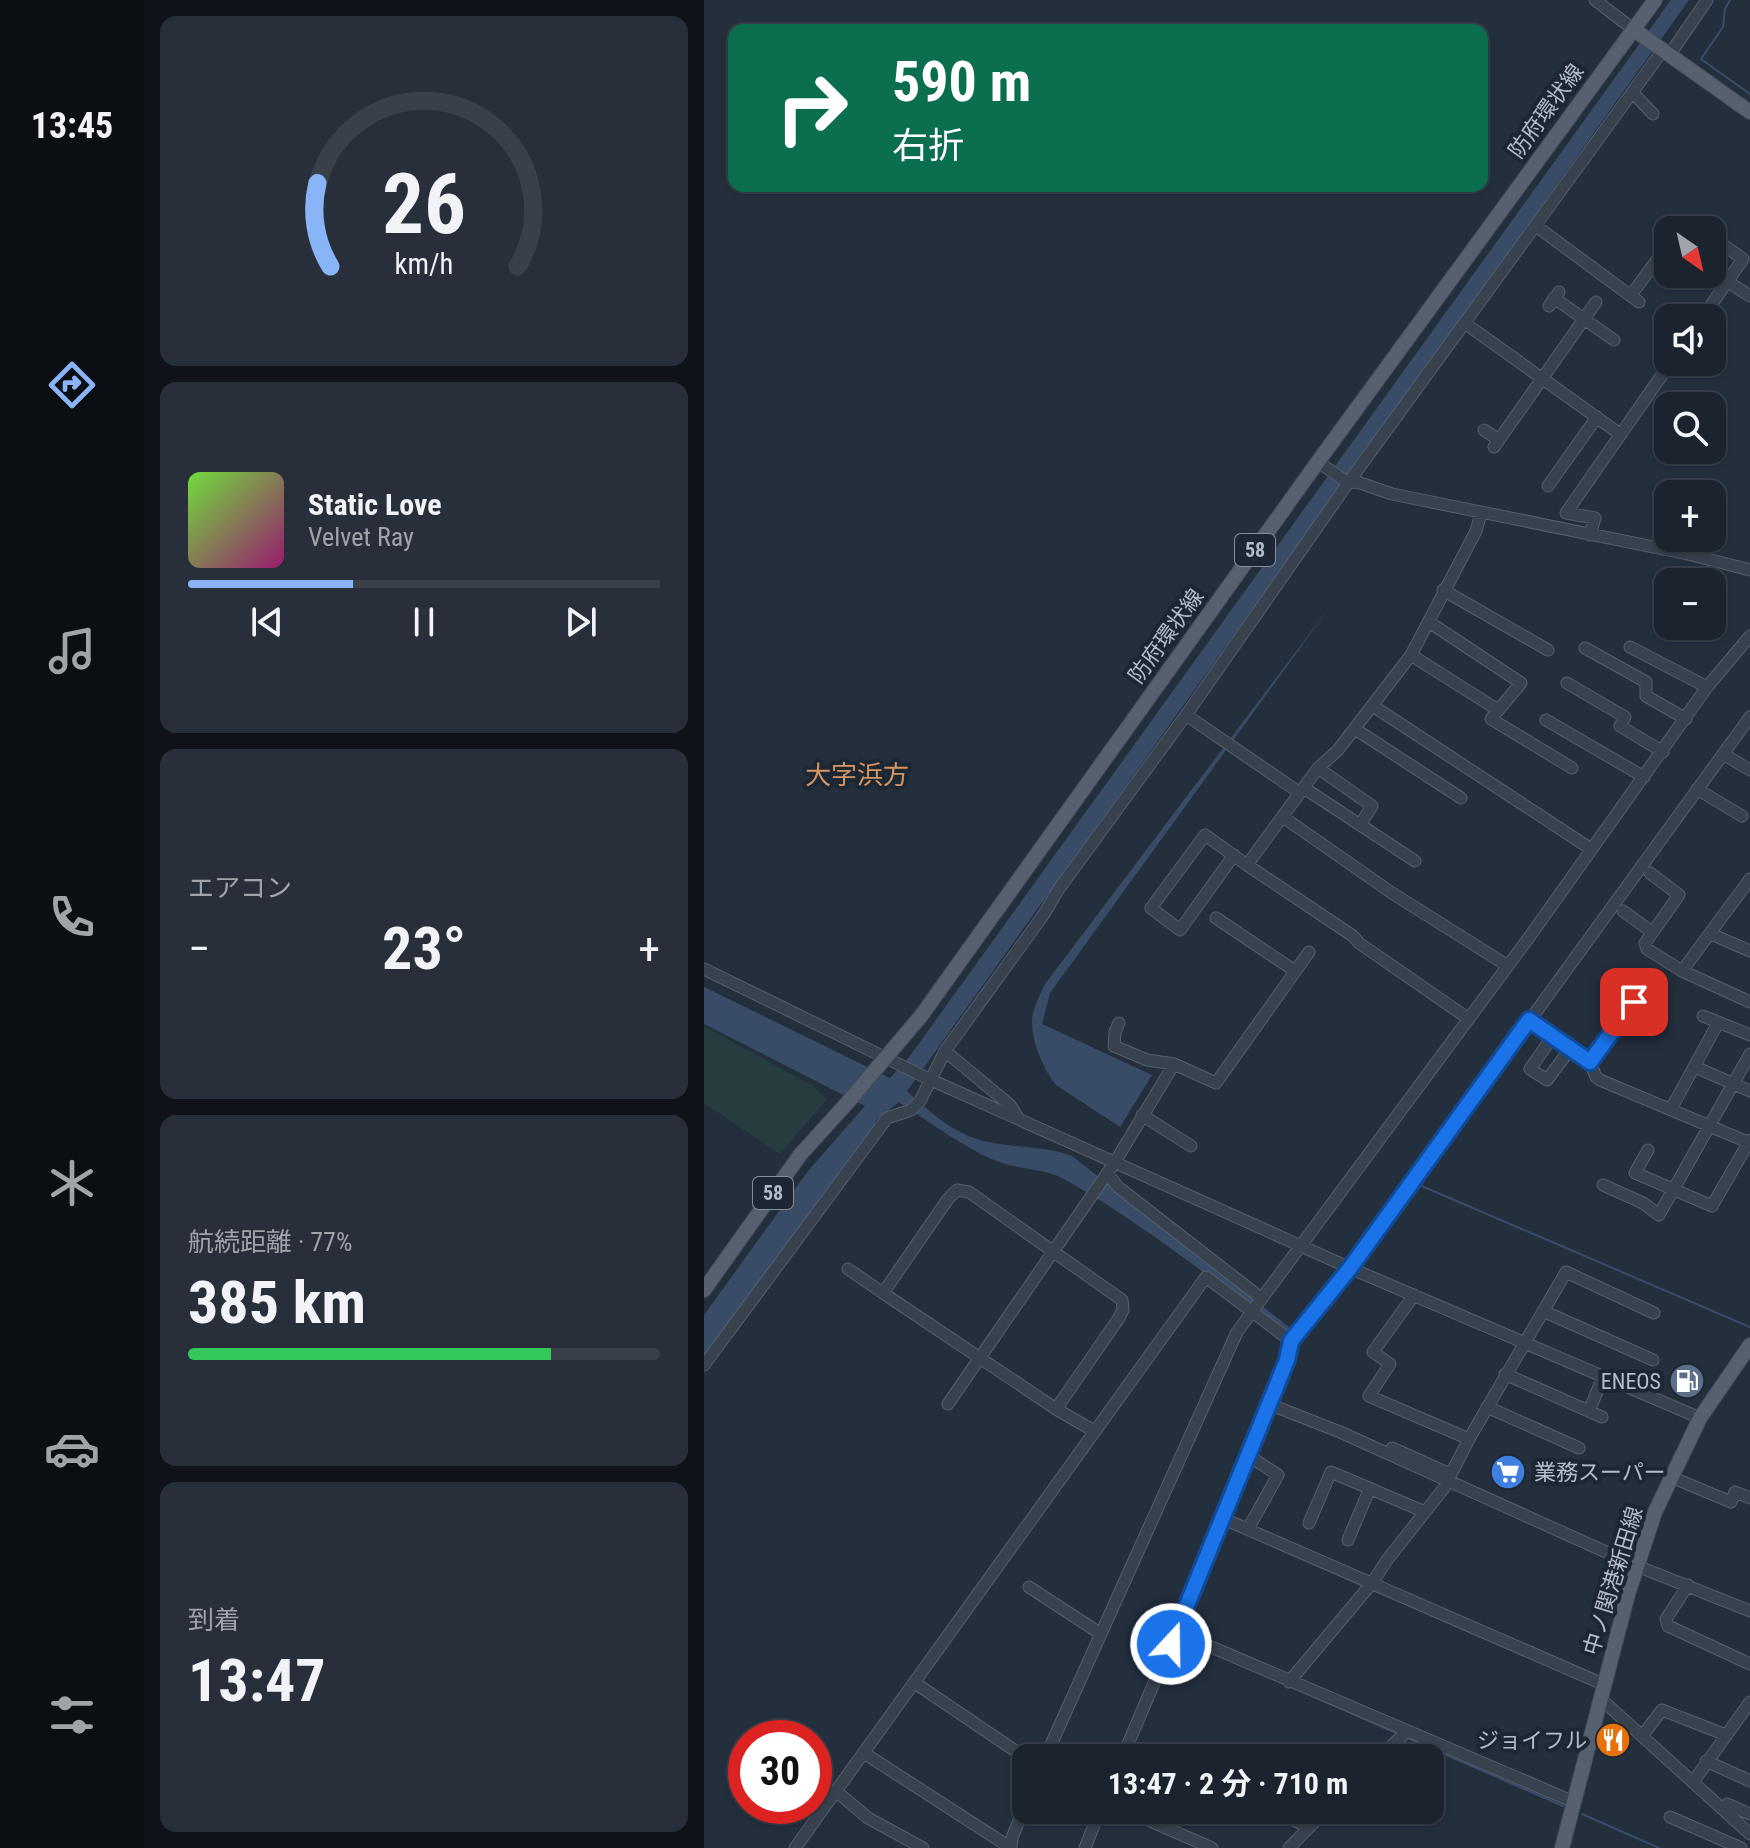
<!DOCTYPE html>
<html lang="ja">
<meta charset="utf-8">
<style>
:root{--surface:#1b232e;--page:#282f3a;--text:#f1f3f6;--muted:#a0a4aa;--line:#39404a;--accent:#8ab4f8}
body{margin:0;font-family:"Roboto Condensed","Noto Sans JP",sans-serif;background:var(--page);color:var(--text);height:100vh;display:flex;flex-direction:column;font-size:30px;white-space:nowrap}
*{box-sizing:border-box;margin:0}
p{font-size:26px;color:var(--muted)}
.icon{flex:none;width:44px;height:44px;fill:none;stroke:currentColor;stroke-width:2;stroke-linecap:round;stroke-linejoin:round}
.map{position:relative;flex:1;overflow:hidden}
.panel{display:flex;flex-direction:column;gap:16px;padding:16px;background:#0f1319;width:560px}
.panel>*{flex:none}
.banner{position:absolute;left:24px;top:24px;width:760px;height:168px;border-radius:16px;box-shadow:0 2px 6px #0004,0 0 0 2px var(--line);background:#0b6e4f;color:#fff;overflow:hidden}
.needle{width:52px;rotate:146deg}
.controls{position:absolute;left:950px;top:216px;display:grid;gap:16px}
.controls a{display:grid;place-items:center;width:72px;height:72px;border-radius:16px;background:var(--surface);box-shadow:0 2px 6px #0004,0 0 0 2px var(--line);font-size:40px}
.speed{position:absolute;left:24px;top:1720px;display:flex;gap:16px;font-size:40px;font-weight:700;text-align:center}
.speed>*{display:grid;place-content:center;width:104px;height:104px;border-radius:50%;background:var(--surface);box-shadow:0 2px 6px #0004,0 0 0 2px var(--line);line-height:1}
.speed .limit{border:12px solid #d22;background:#fff;color:#111}
.pin{position:absolute;display:grid;place-items:center;width:68px;height:68px;color:#fff;margin:-34px;border-radius:16px;box-shadow:0 4px 12px #0006}
.me{position:absolute;width:88px;margin:-44px;rotate:21deg;stroke-linejoin:round;filter:drop-shadow(0 0 6px #0008)}
.turn{display:flex;align-items:center;gap:28px;height:168px;padding:0 32px;font-size:36px}
.turn .icon{width:104px;height:104px;stroke-width:2.5}
.turn b{display:block;font-size:56px;line-height:68px}
.big{font-size:60px;font-weight:700;line-height:1.1}
.panel .widget{flex:1;display:flex;flex-direction:column;justify-content:center;gap:12px;min-width:0;padding:0 28px;border-radius:16px;background:var(--page)}
.panel .dial{align-items:center;gap:0}
.dial svg{height:208px;overflow:visible;fill:none;stroke:var(--line);stroke-width:7;stroke-linecap:round;text-anchor:middle}
.dial text{fill:var(--text);stroke:none}
.song{display:flex;align-items:center;gap:24px}
.cover{width:96px;height:96px;border-radius:12px;background:linear-gradient(135deg,hsl(100 70% 55%),hsl(320 70% 35%))}
.played{height:8px;border-radius:4px;background:linear-gradient(90deg,var(--accent) 35%,var(--line) 35%)}
.keys{display:flex;justify-content:space-around;direction:ltr}
.heat{display:flex;justify-content:space-between;align-items:center;font-size:44px;direction:ltr}
.charge{height:12px;border-radius:6px;background:linear-gradient(90deg,#34c759 77%,var(--line) 0)}
.trip{position:absolute;left:308px;top:1744px;width:432px;height:80px;border-radius:16px;background:var(--surface);box-shadow:0 2px 6px #0004,0 0 0 2px var(--line);font-weight:700;line-height:80px;text-align:center}
main{display:flex;flex:1;min-height:0}
.tabs{display:flex;flex-direction:column;width:144px;justify-content:space-around;align-items:center;background:#0b0e12;color:var(--muted)}
.tabs .icon{width:56px;height:56px}
.tabs .active{color:var(--accent)}
.tabs b{font-size:36px;color:var(--text)}
.map>svg:first-child{display:block}
.green{fill:#263c3f}
.water{fill:#394c67}
.lines{fill:none;stroke-linecap:round;stroke-linejoin:round}
.stream{stroke:#394c67;stroke-width:2}
.minor-casing{stroke:#565f6c;stroke-width:13}
.major-casing{stroke:#414a57;stroke-width:16}
.minor{stroke:#38414e;stroke-width:11}
.major{stroke:#56606e;stroke-width:14}
.route-casing{stroke:#114b97;stroke-width:20}
.route{stroke:#1a73e8;stroke-width:14}
.labels{text-anchor:middle;dominant-baseline:central;stroke-width:8;stroke-linejoin:round;paint-order:stroke}
.shield{fill:#1d2633;stroke:#878f9c;stroke-width:2}
.shield-label{font-size:20px;font-weight:bold;fill:#b4bcc9}
.street-label{font-size:22px;fill:#b4bcc9;stroke:#1d2633}
.poi-label{font-size:22px;fill:#b4bcc9;stroke:#1d2633;text-anchor:end}
.quarter-label{font-size:26px;fill:#d59563;stroke:#1d2633}
</style>
<main>
<nav class="tabs">
<b>13:45</b>
<svg class="icon active" aria-label="directions" viewBox="0 0 24 24"><path d="M12 3l9 9-9 9-9-9zM9 14v-3h6M13 9l2 2-2 2"/></svg>
<svg class="icon" aria-label="music" viewBox="0 0 24 24"><path d="M9 18V5l10-2v13"/><circle cx="6" cy="18" r="3"/><circle cx="16" cy="16" r="3"/></svg>
<svg class="icon" aria-label="phone" viewBox="0 0 24 24"><path d="M5 4h4l2 5-3 2q2 4 5 5l2-3 5 2v4C11 20 4 13 5 4z"/></svg>
<svg class="icon" aria-label="climate" viewBox="0 0 24 24"><path d="M12 3v18M4 7l16 10M4 17L20 7"/></svg>
<svg class="icon" aria-label="car" viewBox="0 0 24 24"><path d="M5 17H2v-5l4-1 3-4h7l3 4 3 1v5h-3M9 17h6M6 11h13"/><circle cx="7" cy="17" r="2"/><circle cx="17" cy="17" r="2"/></svg>
<svg class="icon" aria-label="filters" viewBox="0 0 24 24"><path d="M4 7h16M4 17h16"/><circle cx="9" cy="7" r="2"/><circle cx="15" cy="17" r="2"/></svg>
</nav>
<section class="panel">
<div class="widget dial"><svg viewBox="0 0 100 80">
<path d="M14 69A42 42 0 1 1 86 69"/>
<path d="M14 69A42 42 0 0 1 9 37" stroke="#8ab4f8"/>
<text x="50" y="56" font-size="32" font-weight="700">26</text>
<text x="50" y="72" font-size="11">km/h</text>
</svg></div>
<div class="widget">
<div class="song"><i class="cover"></i><div><b>Static Love</b><p>Velvet Ray</p></div></div>
<div class="played"></div>
<div class="keys"><svg class="icon" aria-label="previous" viewBox="0 0 24 24"><path d="M18 5L8 12l10 7zM5 5v14"/></svg><svg class="icon" aria-label="pause" viewBox="0 0 24 24"><path d="M8 5v14M16 5v14"/></svg><svg class="icon" aria-label="next" viewBox="0 0 24 24"><path d="M6 5l10 7-10 7zM19 5v14"/></svg></div>
</div>
<div class="widget"><p>エアコン</p>
<div class="heat"><a>−</a><b class="big">23°</b><a>+</a></div>
</div>
<div class="widget"><p>航続距離 · 77%</p><b class="big">385 km</b><div class="charge"></div></div>
<div class="widget"><p>到着</p><b class="big">13:47</b></div>
</section>
<div class="map">
<svg width="1046" height="1848" viewBox="0 0 1046 1848">
<rect width="100%" height="100%" fill="#242f3e"/>
<path class="green" d="M0,1026L107,1085L123,1099L76,1154L0,1103Z"/>
<path class="water" d="M967,0H985L203,1091C223,1109 244,1129 270,1138C301,1149 337,1144 368,1156L590,1331L586,1338C513,1283 440,1224 360,1179C341,1168 315,1170 295,1162C263,1150 224,1121 195,1102L171,1121L172,1127L0,1362V1315L104,1171L161,1106L0,1024V987L186,1078L203,1060Z
M625,608L346,993L338,1024L448,1075L416,1127L352,1085C339,1069 324,1035 329,1013C331,1004 337,993 341,984Z"/>
<g class="lines">
<path class="stream" d="M1026,0L1021,9L1019,27L997,59L1046,94
M713,1184L1046,1327
M591,1349L620,1309
M566,1678L582,1685
M588,1687L692,1733
M701,1737L859,1806
M878,1814L955,1848"/>
<defs>
<path id="minor" d="M891,0L929,29
M966,54L1003,0
M929,93L949,114
M832,226L935,302
M1024,282L1046,296
M927,295L964,245
M850,298L910,340
M845,306L855,292
M998,318L1039,259L1014,241
M762,324L916,434
M780,430L795,440
M790,447L892,302
M613,463L620,466L644,483L653,482L688,494L984,554L1046,570
M844,486L893,417
M886,535L891,518L862,513L967,362
M739,590L844,650
M725,622L817,683L787,719L868,768
M926,647L1003,687
M881,648L942,682V696L982,719
M707,655L794,710
M863,683L921,717L916,726L959,752
M669,706L887,849
M482,715L596,793
M842,720L940,777
M651,729L757,798
M1019,754L1046,770
M614,768L668,806L656,825
M600,788L711,861
M993,789L1038,816
M579,817L688,893L804,966
M530,855L476,930L447,908L501,835L543,865L649,936L655,943L765,1019
M543,865L614,768L634,750L707,655L772,531L777,513
M946,873L975,895L941,943L943,949L978,971L1046,1002
M919,911L948,932
M512,918L591,971
M1007,934L1046,951
M0,969L225,1079L646,1268L996,1418
M978,971L1046,879
M999,1016L1046,1035
M825,1020L886,1062L892,1077L896,1080L1046,1143
M415,1023L411,1032L410,1046L443,1060L470,1064L512,1083L605,952
M849,1036L826,1069L843,1080L867,1048
M241,1051L306,1105L314,1118
M886,1062L944,982
M991,1067L1046,1091
M967,1109L1014,1023
M438,1115L487,1146
M944,1150L931,1173L1008,1206L1046,1140
M403,1173L414,1187L557,1298
M899,1185L939,1203L955,1215L1046,1054
M144,1269L179,1293
M710,1295L669,1352L686,1364L665,1396L765,1439
M839,1311L949,1360
M0,1365L183,1118L207,1110L216,1101L241,1051L340,914L354,890L482,715L644,483L959,50
M801,1374L898,1417
M244,1404L411,1162L470,1064
M565,1404L636,1432L933,1566L1046,1611
M783,1407L875,1448
M352,1409L415,1318L419,1310L418,1300L265,1192L253,1190L244,1199L179,1293L352,1409L390,1431
M885,1411L899,1377
M688,1448L746,1474
M967,1477L1027,1502L1031,1492L1046,1498
M520,1519L901,1685
M605,1523L627,1472L721,1512
M544,1529L574,1475L545,1456
M644,1540L666,1488
M984,1585L962,1619L964,1626L1046,1664
M325,1587L397,1634
M470,1631L870,1802
M585,1682L668,1583L683,1560L740,1488L765,1439L862,1272L950,1313
M211,1683L322,1758
M897,1699L1046,1834
M938,1736L958,1710L1022,1735
M423,1747L447,1758
M160,1753L307,1848
M341,1758L533,1332L826,936L1003,687L1046,636
M418,1758L520,1519L583,1360L587,1341L646,1268L1046,717
M675,1758L702,1732
M1002,1761L1046,1781
M989,1782L1046,1702
M132,1791L164,1818L219,1848
M1018,1809L1023,1804L1046,1814
M421,1810L508,1848
M566,1810L605,1827
M966,1817L1037,1848
M91,1848L502,1277L587,1341
M307,1848L308,1838L322,1803
M381,1848L396,1810
M585,1848L622,1810"/>
<path id="major" d="M929,29L1046,112
M0,1290L96,1155L144,1102L217,1016L613,463L951,0
M858,1848L924,1594L951,1512L996,1418L1046,1345"/>
</defs>
<use href="#minor" class="minor-casing"/>
<use href="#major" class="major-casing"/>
<use href="#minor" class="minor"/>
<use href="#major" class="major"/>
</g>
<g class="lines">
<defs>
<path id="route" d="M467,1644L583,1360L587,1341L646,1268L825,1020L886,1062L930,1002"/>
</defs>
<use href="#route" class="route-casing"/>
<use href="#route" class="route"/>
</g>
<defs>
<symbol id="fuel-disc" viewBox="-11 -11 22 22"><circle r="9.5" fill="#5c6f8a" stroke="#1d2633"/><path d="M-5.5-6h7V0h2V4h1.3V-2.5L3-4.5l.8-.8L6-3V5H2.5V1h-1V6h-7ZM-4.2-4.7v3.2H.2V-4.7Z" fill="#fff"/></symbol>
<symbol id="supermarket-disc" viewBox="-11 -11 22 22"><circle r="9.5" fill="#3f7fe0" stroke="#1d2633"/><path d="M-6-5.5h2.5l.6 2H6L4.5 2H-2.5L-4.4-4H-6ZM-1.5 3.2a1.3 1.3 0 1 0 .1 0ZM3 3.2a1.3 1.3 0 1 0 .1 0Z" fill="#fff"/></symbol>
<symbol id="restaurant-disc" viewBox="-11 -11 22 22"><circle r="9.5" fill="#e8710a" stroke="#1d2633"/><path d="M-5-6h1v4h1v-4h1v4h1v-4h1v5L-1.5 .5V6h-2V.5L-5-1ZM5-6V6H3V1.5H1.5Q1.5-4 5-6Z" fill="#fff"/></symbol>
</defs>
<g fill-rule="evenodd">
<use href="#fuel-disc" x="963" y="1361" width="40" height="40"/>
<use href="#supermarket-disc" x="784" y="1452" width="40" height="40"/>
<use href="#restaurant-disc" x="889" y="1720" width="40" height="40"/>
</g>
<g class="labels">
<g class="shield">
<rect x="531" y="534" width="40" height="32" rx="6"/>
<rect x="49" y="1177" width="40" height="32" rx="6"/>
</g>
<g class="shield-label">
<text x="551" y="550">58</text>
<text x="69" y="1193">58</text>
</g>
<g class="street-label">
<text transform="translate(842 111) rotate(-54)">防府環状線</text>
<text transform="translate(462 636) rotate(-54)">防府環状線</text>
<text transform="translate(909 1581) rotate(-73)">中ノ関港新田線</text>
</g>
<g class="poi-label">
<text x="957" y="1381">ENEOS</text>
<text x="830" y="1472" text-anchor="start">業務スーパー</text>
<text x="883" y="1740">ジョイフル</text>
</g>
<g class="quarter-label">
<text x="153" y="775">大字浜方</text>
</g>
</g>
</svg>
<div class="controls">
<a><svg class="needle" viewBox="-14 -14 28 28"><path d="M0-13l5 13h-10z" fill="#e53935"/><path d="M0 13l5-13h-10z" fill="#a0a4aa"/></svg></a>
<a><svg class="icon" aria-label="sound" viewBox="0 0 24 24"><path d="M4 9h4l5-4v14l-5-4H4zM17 9q2 3 0 6"/></svg></a>
<a><svg class="icon" aria-label="search" viewBox="0 0 24 24"><circle cx="10" cy="10" r="6"/><path d="M15 15l6 6"/></svg></a>
<a>+</a>
<a>−</a>
</div>
<div class="speed"><div class="limit">30</div></div>
<div class="pin" style="left:930px;top:1002px;background:#d93025"><svg class="icon" aria-label="arrive" viewBox="0 0 24 24"><path d="M6 21V4h12l-3 4 3 4H6"/></svg></div>
<svg class="me" style="left:467px;top:1644px" viewBox="-20 -20 40 40"><circle r="17" fill="#1a73e8" stroke="#fff" stroke-width="3"/><path d="M0-11L8 9 0 5-8 9z" fill="#fff"/></svg>
<div class="trip">13:47 · 2 分 · 710 m</div>
<div class="banner">
<div class="turn"><svg class="icon" aria-label="right" viewBox="0 0 24 24"><path d="M7 20v-9h11M14 6l5 5-5 5"/></svg><div><b>590 m</b>右折</div></div>
</div>
</div>
</main>
